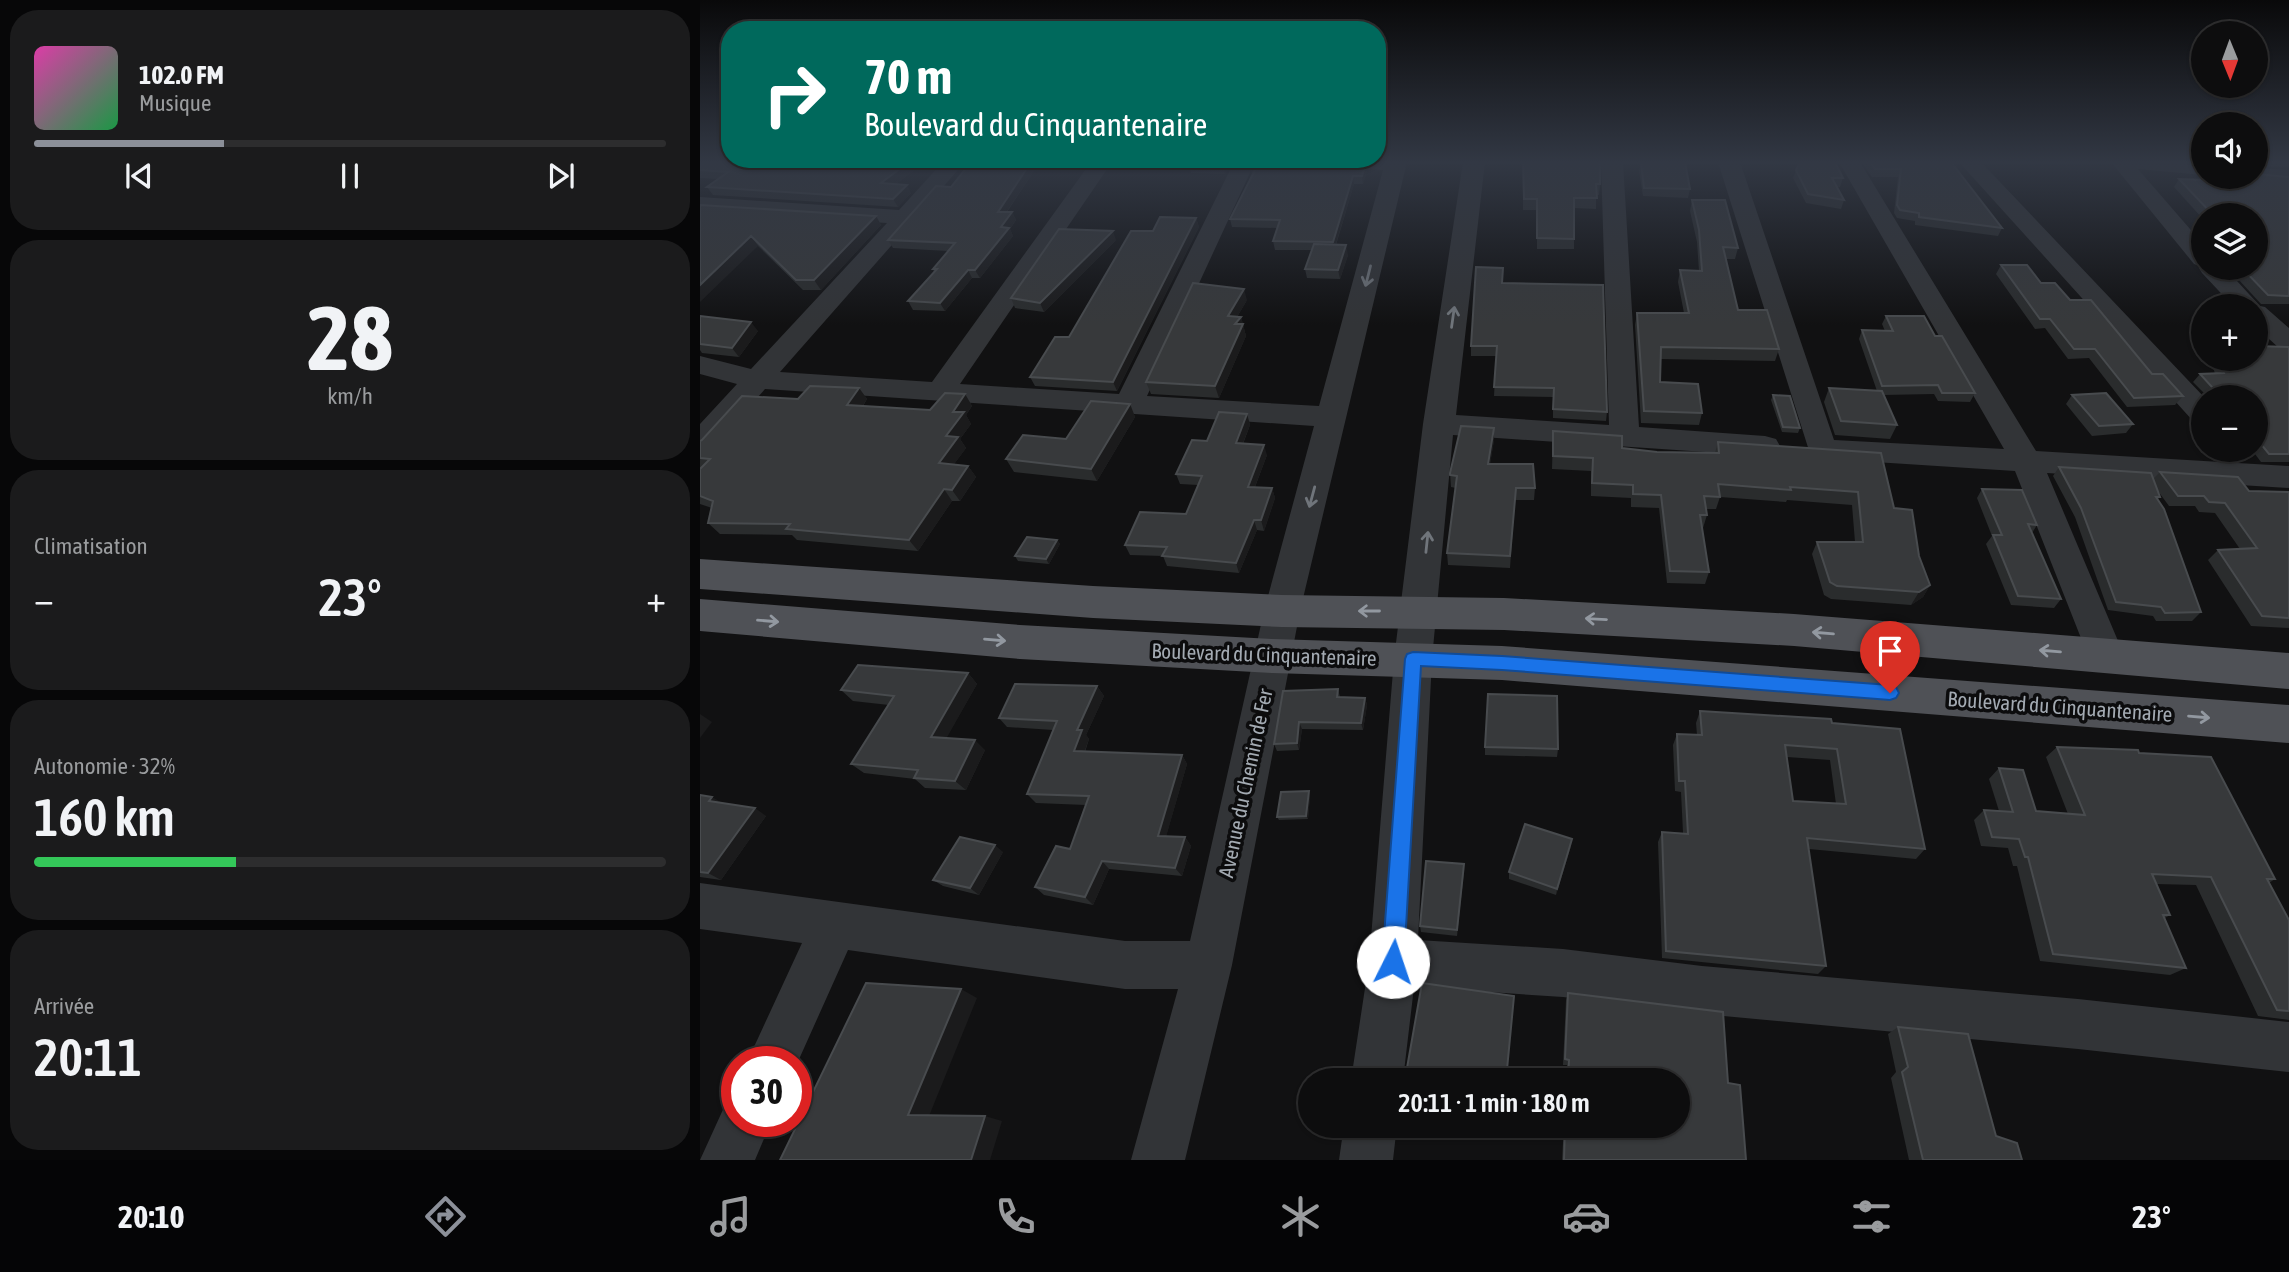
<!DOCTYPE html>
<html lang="fr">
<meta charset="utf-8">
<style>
:root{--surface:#0d0d0e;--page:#1b1b1c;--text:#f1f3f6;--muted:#9a9c9e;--line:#2d2d2e;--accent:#8c9099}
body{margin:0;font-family:"Asap Condensed",sans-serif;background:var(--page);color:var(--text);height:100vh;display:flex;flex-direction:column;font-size:26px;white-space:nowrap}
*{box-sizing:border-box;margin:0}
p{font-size:23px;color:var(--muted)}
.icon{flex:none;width:38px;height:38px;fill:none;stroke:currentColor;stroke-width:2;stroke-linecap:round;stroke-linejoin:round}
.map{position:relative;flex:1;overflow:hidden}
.side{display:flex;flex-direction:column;gap:10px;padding:10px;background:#070708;width:700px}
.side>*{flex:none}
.top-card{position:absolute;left:21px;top:21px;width:665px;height:147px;border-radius:28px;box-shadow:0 2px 5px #0004,0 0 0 2px var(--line);background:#00695c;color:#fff;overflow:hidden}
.needle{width:46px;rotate:179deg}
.controls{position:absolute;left:1491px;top:21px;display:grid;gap:14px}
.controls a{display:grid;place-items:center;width:77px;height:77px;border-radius:50%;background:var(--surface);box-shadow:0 2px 5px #0004,0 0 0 2px var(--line);font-size:35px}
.speed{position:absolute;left:21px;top:1046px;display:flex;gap:14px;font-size:35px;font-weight:700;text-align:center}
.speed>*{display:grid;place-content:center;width:91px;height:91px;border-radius:50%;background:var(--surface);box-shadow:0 2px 5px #0004,0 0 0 2px var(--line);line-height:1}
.speed .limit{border:10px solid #d22;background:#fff;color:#111}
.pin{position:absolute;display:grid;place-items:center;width:60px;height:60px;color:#fff;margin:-72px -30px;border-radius:50% 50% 50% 0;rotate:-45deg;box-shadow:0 0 7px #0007}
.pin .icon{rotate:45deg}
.me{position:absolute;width:77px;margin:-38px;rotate:4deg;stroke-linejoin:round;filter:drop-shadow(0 0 5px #0008)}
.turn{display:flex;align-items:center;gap:24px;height:147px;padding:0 28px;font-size:32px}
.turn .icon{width:91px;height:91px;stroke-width:2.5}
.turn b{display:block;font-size:49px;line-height:60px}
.big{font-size:52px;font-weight:600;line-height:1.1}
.side .widget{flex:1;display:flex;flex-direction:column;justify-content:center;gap:10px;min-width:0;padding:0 24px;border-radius:28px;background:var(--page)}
.side .dial{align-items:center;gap:0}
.dial b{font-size:91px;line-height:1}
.song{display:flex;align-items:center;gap:21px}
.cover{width:84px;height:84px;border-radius:10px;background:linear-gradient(135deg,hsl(320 70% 55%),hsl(140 70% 35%))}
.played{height:7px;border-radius:4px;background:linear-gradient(90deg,var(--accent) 30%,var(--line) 30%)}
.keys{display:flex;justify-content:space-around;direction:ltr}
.heat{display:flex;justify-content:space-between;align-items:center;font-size:38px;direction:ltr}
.charge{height:10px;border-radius:5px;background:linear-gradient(90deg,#34c759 32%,var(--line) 0)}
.trip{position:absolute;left:598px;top:1068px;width:392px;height:70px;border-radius:35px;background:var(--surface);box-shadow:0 2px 5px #0004,0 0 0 2px var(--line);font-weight:600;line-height:70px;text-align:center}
.dock{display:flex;height:112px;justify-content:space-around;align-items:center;background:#050506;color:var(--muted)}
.dock .icon{width:49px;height:49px}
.dock .active{color:var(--accent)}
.dock b{font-size:32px;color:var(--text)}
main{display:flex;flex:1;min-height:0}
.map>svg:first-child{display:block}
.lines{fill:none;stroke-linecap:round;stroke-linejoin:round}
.minor{fill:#323437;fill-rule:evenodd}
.major{fill:#4f5156;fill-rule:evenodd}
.wall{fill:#2a2c2d;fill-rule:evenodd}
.shaded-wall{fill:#1b1b1c}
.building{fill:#37393b;stroke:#484b4e;stroke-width:2;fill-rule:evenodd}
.oneway{stroke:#70757b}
.oneway2{stroke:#9298a0}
.route{fill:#1a73e8;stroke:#114b97;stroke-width:2}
.labels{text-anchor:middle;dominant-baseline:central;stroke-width:7;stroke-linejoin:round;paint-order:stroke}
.street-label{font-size:21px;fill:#a3aab2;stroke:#0c0c0d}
</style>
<main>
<section class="side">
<div class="widget">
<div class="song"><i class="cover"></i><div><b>102.0 FM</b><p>Musique</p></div></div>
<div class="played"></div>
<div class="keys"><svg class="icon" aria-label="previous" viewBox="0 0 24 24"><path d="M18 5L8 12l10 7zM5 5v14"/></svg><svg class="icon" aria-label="pause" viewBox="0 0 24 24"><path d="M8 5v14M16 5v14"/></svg><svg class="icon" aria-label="next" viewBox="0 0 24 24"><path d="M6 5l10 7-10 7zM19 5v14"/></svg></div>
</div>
<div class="widget dial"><b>28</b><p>km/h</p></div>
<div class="widget"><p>Climatisation</p>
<div class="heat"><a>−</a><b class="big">23°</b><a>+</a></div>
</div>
<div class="widget"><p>Autonomie · 32%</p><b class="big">160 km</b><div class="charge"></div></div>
<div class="widget"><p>Arrivée</p><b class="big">20:11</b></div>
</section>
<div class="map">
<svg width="1589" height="1160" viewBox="0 0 1589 1160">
<rect width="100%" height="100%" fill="#111112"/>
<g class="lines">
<path class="minor" d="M243,162H265L80,372L232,382L391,162H412L260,384L419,394L534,162H555L447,396L619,406L683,170L649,167L647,162H707L600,611L532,965L485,1160H431L478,989H425L148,950L96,1066V1062H47L102,943L0,929V883L425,941H490L564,611L614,426L65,389L11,450L0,453V424L37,384L0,374V356L51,369L187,223L0,211V197L199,210Z
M763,162H785L756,415L909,425L901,162H923L939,427L1065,436L1076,439L1080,446L1076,453L1065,456L753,435L732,659L718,940L863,949L1002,966L1378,999L1589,1022V1072L1378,1049L1002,1014L863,997L714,987L703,1080H651L669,962L694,659L723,424Z
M1018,162H1040L1134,440L1304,449L1139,162H1160L1336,451L1589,466V488L1347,473L1424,655L1418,666L1405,671L1392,666L1315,471L1128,459L1122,460L1111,457Z
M1259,162H1281L1504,397L1503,424L1493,421Z
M1411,162L1503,163V175L1438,169L1503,244V268H1525L1560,306L1565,307L1589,328V350L1579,348L1556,327V306H1533L1502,273L1499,268L1500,266L1494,264Z
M1556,168L1589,170V184L1548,179L1547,177H1556Z
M37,1099V1122H71L55,1160H0L26,1103Z
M644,1125H697L693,1160H639Z"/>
<path class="major" d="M0,559L393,586L582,595L804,598L1094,614L1589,653V689L1094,646L804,630L582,627L393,618L0,589Z
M0,599L320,625L572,639L802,646L1589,705V743L802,680L572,673L320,659L0,631Z"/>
</g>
<path class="wall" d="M0,162H225L196,184L211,193L198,207L13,195L7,187L18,179L0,178Z
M303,162H340L307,212H312L316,220L310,229L313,236L280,278H272L245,311L213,310L208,301L234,272L233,269L248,251L193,248L188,240L299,167Z
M491,162H532L525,174L491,173L489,165Z
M823,162L900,184L899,195H896V209L874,208V249H837V210H823Z
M963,162H985L990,189L988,198L943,196L939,171L941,163Z
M1161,162H1251L1302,228L1298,236L1215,225V221L1197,218L1194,213L1198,177H1172Z
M1556,162H1589V167L1559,166L1556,171Z
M550,167L667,171L663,184H654L636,245L648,255L640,279L607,278L605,269L612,250H575L573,241L577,228L532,227L530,219L552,175Z
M1096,170L1143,178L1140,187H1137L1144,200L1141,209L1106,203L1093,178Z
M1524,177H1589V304H1561L1528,268H1556V215H1503V219L1474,187L1479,179L1528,181Z
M992,200L1038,248L1035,259H1026L1038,310L1079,349L1075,361L960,359V382L1002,413L999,425L941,423L935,325L937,313H984L978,282L980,270L999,271L997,242L990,211Z
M0,205L176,216L181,225L121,290H103L58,246Z
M496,218L499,227L417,391L335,386L330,377L369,337L453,231Z
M416,240L344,312L315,308L311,298Z
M1301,265L1341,283L1370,300L1452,374L1483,396L1475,405L1427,407L1389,358L1368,359L1345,328L1335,329L1296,274Z
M802,283L907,412L906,421L853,418V397L794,396L796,356H771V346Z
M547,300L537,317H541L546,336L519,398L451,394L446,382Z
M0,316L58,331L39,357L2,353L0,350Z
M1186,316L1235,336L1275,393L1270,402L1238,401L1234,394L1183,395L1197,425L1190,439L1135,435L1124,402L1129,388L1177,391L1159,339L1162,330L1185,331L1182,324Z
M1589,347V462H1561L1552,450H1556V397H1506V395L1493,382L1500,374H1515L1511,359H1556Z
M159,388L167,399L163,406L230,410L265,394L272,406L266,415L271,424L260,439L266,448L254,464L268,466L276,477L260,501H252L218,551L97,540L92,535L20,534L8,523L12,508L0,504V441L98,399Z
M1073,395L1100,428L1098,433L1082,432L1071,400Z
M1372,395L1433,424L1426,433L1392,436L1366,404Z
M430,404L435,417L397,481L314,472L306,459L366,439Z
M547,414L550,425L543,444L567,455L555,487L572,488L575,498L564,531L557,530L539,573L467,566L463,556L430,555L425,545L486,514L498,485L480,484L476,474L507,441Z
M853,431L922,448L957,452L1015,453L1018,442L1181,453L1194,508L1219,556L1230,585L1223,597L1211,605L1131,599L1124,595L1112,554L1117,542H1155L1152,505L1087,500L1086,502L1020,497L1016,509H1006L1007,515L1003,528H1002L1009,572L1005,584L967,583L959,508L931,507V498L891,496V471L852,469Z
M794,440L790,464L835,488L834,500H815L810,568L748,565L747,553L756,488L751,487L750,473Z
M1359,467L1453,479L1460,472L1549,491L1589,492V628L1551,626L1508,560L1518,550L1540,549L1515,513L1499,512L1495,506H1469L1458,491L1460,497L1458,499L1501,612L1492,621H1456L1453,616L1408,610L1375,517L1353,476Z
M1282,489L1337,525L1332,533L1361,599L1354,608L1311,605L1286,544L1292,536L1277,498Z
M357,540L360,544L349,564L318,561L315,556Z
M268,673L277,684L246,738L285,750L266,790L225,788L215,779L164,773L151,764L189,705L153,701L141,690Z
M397,686L404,696L386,735L389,739L385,752L482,755L487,764L466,836L485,837L491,846L482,876L409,869L393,905L344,895L335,887L370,849L386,805L336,803L327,794L353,730L307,727L299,718Z
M638,689L640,697L665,698L667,705L663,730L602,729L599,750L577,751L574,744Z
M1000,711L1132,723L1225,849L1216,859L1109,849L1126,966L1118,974L962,958L958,842L962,832L983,833L981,792L975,791L973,745L977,734L997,735L996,723ZM1087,757L1130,760L1136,804L1093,801Z
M785,747L858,749L857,757L785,755Z
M1357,747L1439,753L1575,879L1569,883L1589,920V1020L1558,1016L1496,885L1456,884L1470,915L1465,918L1486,968L1470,975L1340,961L1317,866H1313L1308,848L1281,846L1274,820L1284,810L1299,811L1289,779L1299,768L1336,811L1368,814L1346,757Z
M0,795L23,804L66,816L21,880L0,877Z
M610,795L608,819L579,820L577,817Z
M871,846L856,895L809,879V872Z
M303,852L279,895L243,886L233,880Z
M764,871L757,936L721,932L720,926Z
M868,993L1028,1083L1046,1160H862L864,1125H978V1080H866L867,1065H863L866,1000Z
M1198,1027L1296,1136L1322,1160H1209L1191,1078L1196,1072L1188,1034Z
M707,1068L806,1080H750L710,1074Z"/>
<path class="shaded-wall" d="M209,162H225L185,192L181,183Z
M331,162H340L301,220L298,212Z
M525,162H532L525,174L523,166Z
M666,163L667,171L663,184L662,176Z
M653,176L654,184L634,250L633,242Z
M207,185L211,193L198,207L193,199Z
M312,212L316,220L310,229L313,236L280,278L275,270L301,227Z
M176,216L181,225L121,290L114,280Z
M496,218L499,227L417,391L413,382Z
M413,231L416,240L344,312L340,303Z
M51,236L58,246L0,302V285Z
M646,245L648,255L640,279L638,270Z
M268,270L272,278L245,311L240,303Z
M544,289L547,300L531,327L528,316Z
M541,317L546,336L519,398L515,386L535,324Z
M51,322L58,331L39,357L32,348Z
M159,388L167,399L156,416L147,405Z
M265,394L272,406L266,415L271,424L260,439L266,448L247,474L239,463L253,412Z
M430,404L435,417L397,481L391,469Z
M547,414L550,425L539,453L536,443Z
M794,428V440L788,476V464Z
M564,445L567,455L551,497L548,487Z
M268,466L276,477L260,501L252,490Z
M572,488L575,498L564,531L561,520Z
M244,489L252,501L218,551L209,540Z
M554,520L557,530L539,573L536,563Z
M357,540L360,544L349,564L346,559Z
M1230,585L1223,597L1211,605L1219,592Z
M268,673L277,684L241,748L231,737Z
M397,686L404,696L386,735L389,739L381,761L374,751L377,730Z
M665,698L667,705L663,730L661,723Z
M0,714L12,722L0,738Z
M599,722L602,729L599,750L597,743Z
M275,740L285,750L266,790L255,781Z
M482,755L487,764L464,844L458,836Z
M609,791L610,795L608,819L606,816Z
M12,797L24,804L9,801Z
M55,808L66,816L21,880L8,873Z
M485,837L491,846L482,876L475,868Z
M872,839L871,846L856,895L857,889Z
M295,845L303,852L279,895L270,888Z
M402,861L409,869L393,905L385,897Z
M764,864V871L757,936V930Z
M261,989L277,998L227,1121L208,1115Z
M285,1116L302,1121L290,1160H271Z"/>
<path class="building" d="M0,162H209L181,183L207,185L193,199L7,187L28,172L0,170Z
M303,162H331L298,212H312L301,227L309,228L275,270H268L240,303L208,301L237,269H233L255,243L188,240L236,186L251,187L267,167H299Z
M491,162H525L523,166L489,165Z
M551,162H658L666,163L662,176H653L633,242L573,241L580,220L530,219L556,168L550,167Z
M823,162H900V184H896L897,198H874V239L837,238V199H824Z
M964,162H985L990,189L944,188L941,163Z
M1100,162H1135L1143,178H1132L1144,200L1108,194L1096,170Z
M1170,162H1251L1302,228L1219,217V213L1200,210L1197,205L1201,169H1175Z
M1556,162H1560L1559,166L1556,167Z
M1556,174L1589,177V296L1568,295L1542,268H1556V215H1513L1479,179L1540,181L1536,177H1556Z
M992,200H1025L1038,248L1023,247L1038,310H1067L1079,349L961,347L960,382L998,384L1002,413L944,411L937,313H989L980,270L1002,271L999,230Z
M0,205L176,216L114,280H96L51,236L0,285Z
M460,217L496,218L413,382L330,377L355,337H369L431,231H453Z
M359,229L413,231L340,303L311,298Z
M614,244L646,245L638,270L605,269Z
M1301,265H1327L1341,283H1355L1370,300H1391L1452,374H1463L1483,396L1434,398L1395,349H1374L1350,319H1340Z
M776,267L803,268L802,283L903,285L907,412L853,409L854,388L794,387L797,346H771Z
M493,283L544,289L528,316L541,317L535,324H543L515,386L446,382Z
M0,316L51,322L32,348L0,344Z
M1186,316H1224L1235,336H1242L1275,393H1242L1238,385L1182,386L1162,330L1193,331Z
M1556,346L1589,347V454H1569L1556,438V397H1513L1512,387L1500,374L1524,373L1520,359H1556Z
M110,386L159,388L147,405L230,410L245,393L265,394L253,412H264L246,436L258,437L239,463L268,466L252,490L244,489L209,540L86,529L90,524L8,523L13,501L0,496V469L10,459L0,458V441L2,440L42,396L98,399Z
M1129,388L1182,391L1197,425L1141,421Z
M1406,393L1433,424L1399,426L1372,395Z
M1073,395L1090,396L1100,428L1083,427Z
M391,401L430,404L391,469L306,459L323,435L366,439Z
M519,412L547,414L536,443L564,445L548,487L572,488L561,520H554L536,563L462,556L467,547L425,545L440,512L486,514L502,476L476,474L492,440L507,441Z
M761,426L794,428L788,464H833L835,488H816L810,556L747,553L757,476L750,475V473Z
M853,431L922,436V448L957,452L1019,453L1018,442L1181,453L1194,508L1212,510L1219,556L1230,585L1219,592L1137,586L1130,582L1117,542H1163L1158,492L1090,487L1091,490L1018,484L1020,497L1004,496L1007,515H1000L1009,572L970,571L961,495L933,494V485L892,483L893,458L853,456Z
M1359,467L1451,473L1460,497H1456L1464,509L1501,612L1465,613L1461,607L1416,602L1381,508Z
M1460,472L1538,477L1549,491L1589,492V618L1562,616L1518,550L1557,548L1525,503L1509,502L1504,496H1478Z
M1282,489L1322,490L1337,525L1328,524L1361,599L1318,596L1293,535H1302Z
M327,537L357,540L346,559L315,556Z
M158,665L268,673L231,737L275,740L255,781L214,778L218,770L151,764L194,696L141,690Z
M315,684L397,686L377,730H382L374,751L482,755L458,836L485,837L475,868L402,861L385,897L335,887L356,846L370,849L389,796L327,794L357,721L299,718Z
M638,689L637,697L665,698L661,723L599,722L597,743L574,744L583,691Z
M788,694L857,696L858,749L785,747Z
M1000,711L1131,719L1132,723L1200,729L1225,849L1107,838L1126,966L966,951L962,832L988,834L985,781H979L977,734L1002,735ZM1085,745L1137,749L1146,804L1093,801Z
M1357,747L1438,750L1439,753L1511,757L1575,879H1567L1589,920V1011L1577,1010L1511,877L1452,874L1470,915H1463L1486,968L1353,954L1328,857H1325L1319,839L1292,837L1284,810L1313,812L1299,768L1323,770L1336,811L1385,815Z
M609,791L606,816L577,817L581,792Z
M0,795L12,797L9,801L55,808L8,873L0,872Z
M825,824L872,839L857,889L809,872Z
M260,837L295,845L270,888L233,880Z
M726,861L764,864L757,930L720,926Z
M166,983L261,989L208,1115L285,1116L271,1160H80Z
M722,983L814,996L806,1080H789L707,1068Z
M868,993L1023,1012L1028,1083L1040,1085L1046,1160H864L865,1125H978V1080H868L869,1060L865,1059Z
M1198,1027L1268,1034L1296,1136L1317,1143L1322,1160H1223L1202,1072L1208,1067Z"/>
<defs><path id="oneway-shaft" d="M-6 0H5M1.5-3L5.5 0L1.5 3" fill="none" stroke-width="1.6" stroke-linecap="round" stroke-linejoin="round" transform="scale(1.75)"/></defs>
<g class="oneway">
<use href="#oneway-shaft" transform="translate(668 276) rotate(104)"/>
<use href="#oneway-shaft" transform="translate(753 317) rotate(-82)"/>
<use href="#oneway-shaft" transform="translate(612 497) rotate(105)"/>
<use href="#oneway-shaft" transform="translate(727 542) rotate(-84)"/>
</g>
<g class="oneway2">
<use href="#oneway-shaft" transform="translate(669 611) rotate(180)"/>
<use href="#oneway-shaft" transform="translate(896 619) rotate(-177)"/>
<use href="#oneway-shaft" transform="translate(68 621) rotate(5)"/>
<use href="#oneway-shaft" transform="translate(1123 633) rotate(-175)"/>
<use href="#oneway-shaft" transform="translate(295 640) rotate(5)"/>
<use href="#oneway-shaft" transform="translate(1350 651) rotate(-175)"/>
<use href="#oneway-shaft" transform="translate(1499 717) rotate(5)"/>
</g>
<linearGradient id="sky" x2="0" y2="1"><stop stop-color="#09090a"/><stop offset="0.5" stop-color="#323844"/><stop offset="1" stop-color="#323844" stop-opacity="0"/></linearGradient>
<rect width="1589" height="325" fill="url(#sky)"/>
<path class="route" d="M713,652L802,656L1190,685L1196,687L1199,693L1196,698L1190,700L802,670L721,666L704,962L700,970L693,973L685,970L682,962L705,659L707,654Z"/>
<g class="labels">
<g class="street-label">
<text transform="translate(564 654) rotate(2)">Boulevard du Cinquantenaire</text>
<text transform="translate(1360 706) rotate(4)">Boulevard du Cinquantenaire</text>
<text transform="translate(545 783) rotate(-78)">Avenue du Chemin de Fer</text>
</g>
</g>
</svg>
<div class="controls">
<a><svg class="needle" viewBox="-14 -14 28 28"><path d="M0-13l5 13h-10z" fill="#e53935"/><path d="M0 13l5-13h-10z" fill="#9a9c9e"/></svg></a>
<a><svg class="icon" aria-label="sound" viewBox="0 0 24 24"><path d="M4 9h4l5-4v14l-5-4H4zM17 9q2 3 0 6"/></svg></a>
<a><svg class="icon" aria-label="layers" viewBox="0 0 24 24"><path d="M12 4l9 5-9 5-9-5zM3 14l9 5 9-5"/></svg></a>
<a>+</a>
<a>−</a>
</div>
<div class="speed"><div class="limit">30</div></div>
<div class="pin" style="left:1190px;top:693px;background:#d93025"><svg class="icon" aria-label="arrive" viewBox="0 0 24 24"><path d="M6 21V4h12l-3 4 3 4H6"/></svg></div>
<svg class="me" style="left:693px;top:962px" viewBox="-20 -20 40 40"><circle r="19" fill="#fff"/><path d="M0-13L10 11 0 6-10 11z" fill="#1a73e8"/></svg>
<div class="trip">20:11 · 1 min · 180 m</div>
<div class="top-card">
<div class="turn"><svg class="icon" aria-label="right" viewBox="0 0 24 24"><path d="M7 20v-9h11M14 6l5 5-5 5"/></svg><div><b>70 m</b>Boulevard du Cinquantenaire</div></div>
</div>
</div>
</main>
<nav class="dock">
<b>20:10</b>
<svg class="icon active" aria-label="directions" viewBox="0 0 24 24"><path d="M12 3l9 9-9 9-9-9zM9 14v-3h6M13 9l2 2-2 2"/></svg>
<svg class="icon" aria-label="music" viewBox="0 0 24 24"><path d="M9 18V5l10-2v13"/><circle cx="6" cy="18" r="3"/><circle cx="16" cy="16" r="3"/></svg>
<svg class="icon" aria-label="phone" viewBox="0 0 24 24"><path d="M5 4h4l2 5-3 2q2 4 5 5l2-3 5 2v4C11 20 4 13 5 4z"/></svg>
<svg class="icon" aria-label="climate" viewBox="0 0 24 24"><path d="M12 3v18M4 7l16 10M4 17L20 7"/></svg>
<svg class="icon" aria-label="car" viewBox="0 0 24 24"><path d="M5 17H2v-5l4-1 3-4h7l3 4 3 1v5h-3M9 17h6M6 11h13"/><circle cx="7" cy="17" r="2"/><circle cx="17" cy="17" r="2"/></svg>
<svg class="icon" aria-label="filters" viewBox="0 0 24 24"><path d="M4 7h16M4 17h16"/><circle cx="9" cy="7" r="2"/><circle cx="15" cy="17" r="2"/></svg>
<b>23°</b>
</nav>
